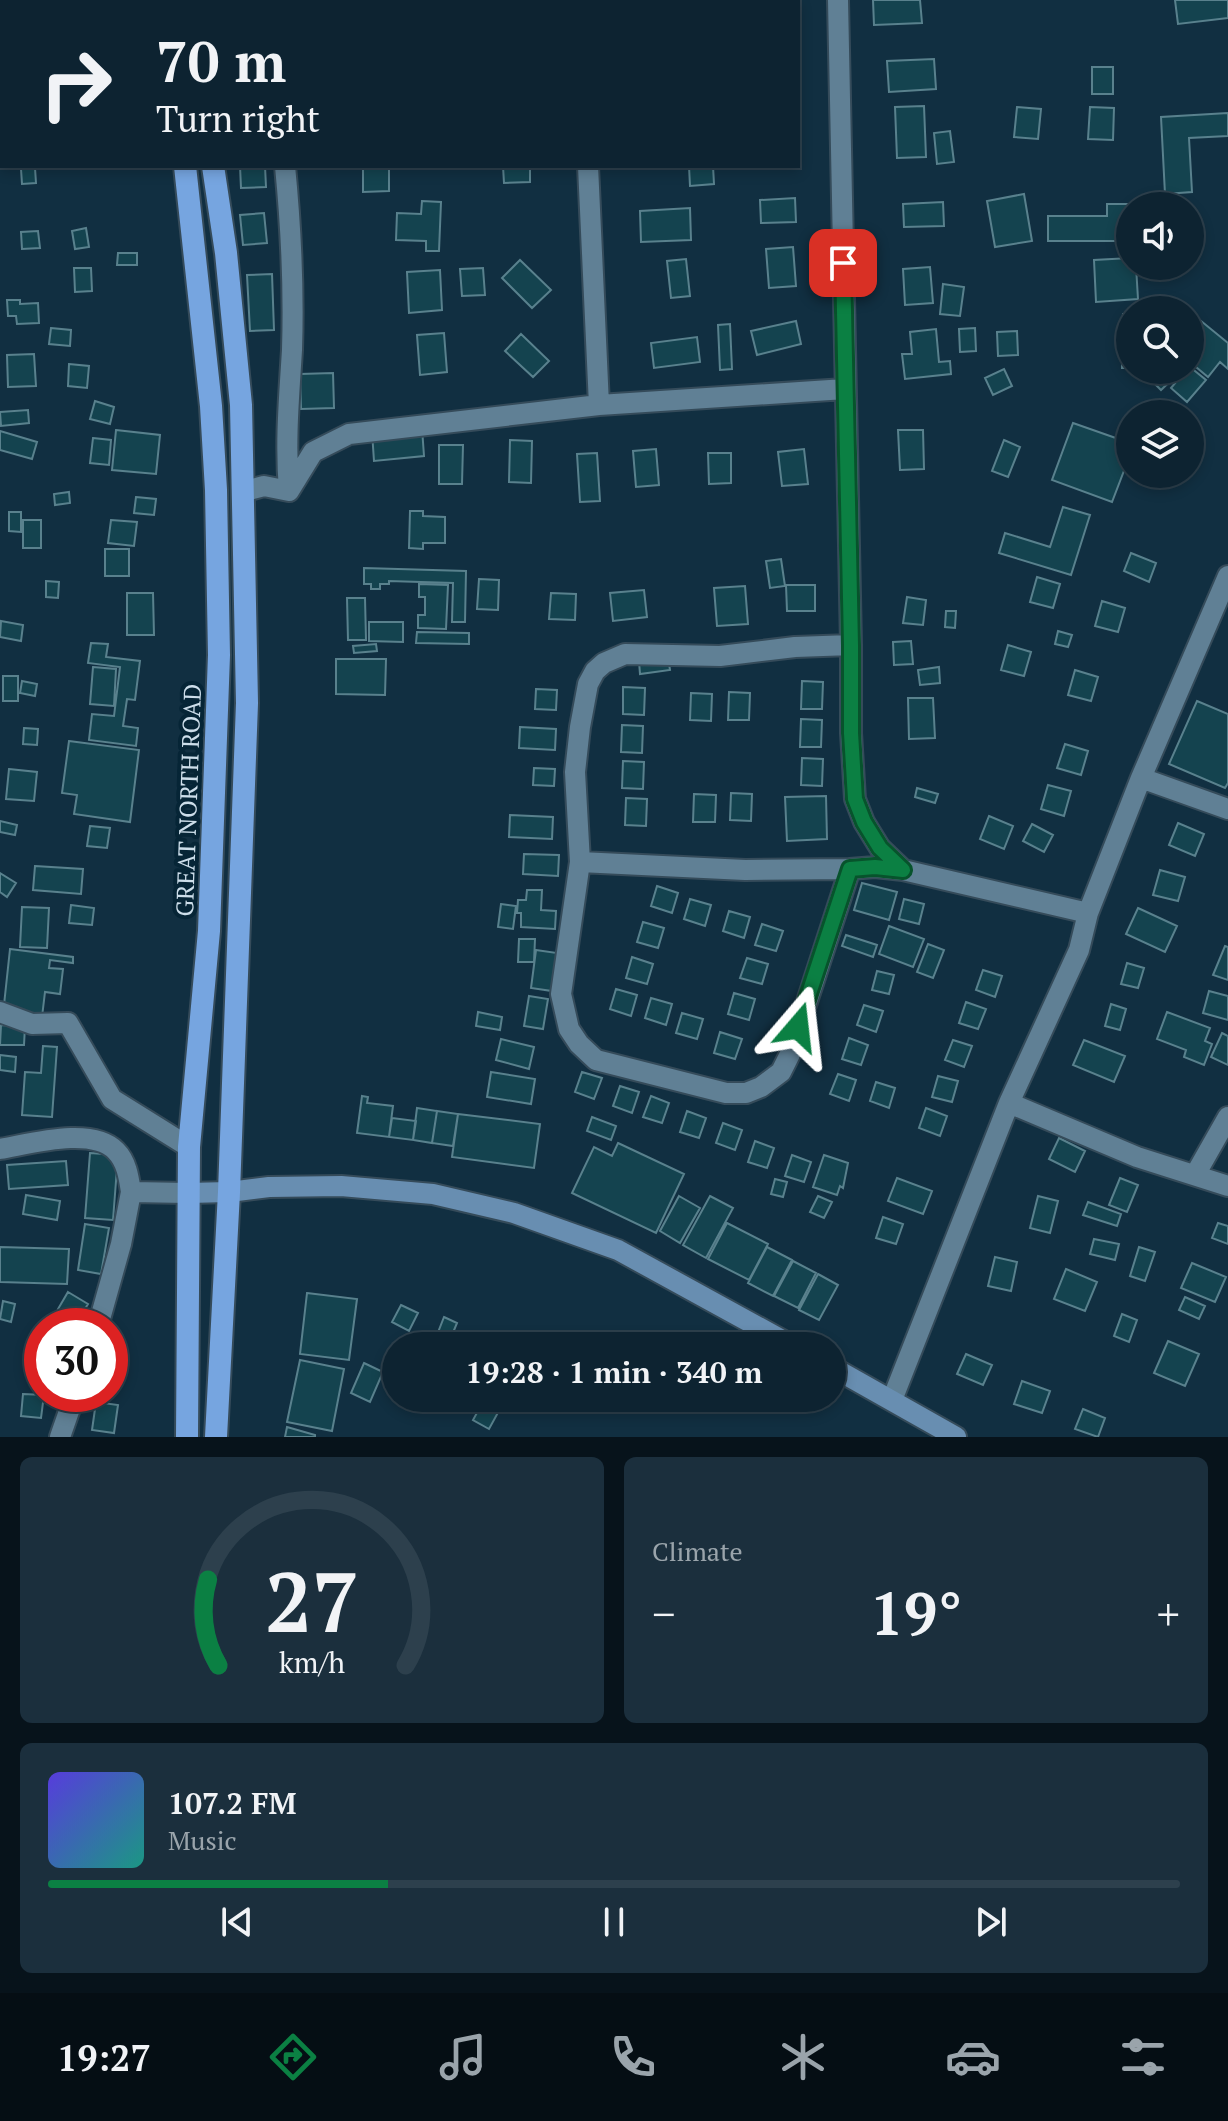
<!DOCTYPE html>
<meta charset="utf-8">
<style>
:root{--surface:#0d2331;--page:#1b2f3d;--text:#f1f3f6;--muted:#9aa4ab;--line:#2d404d;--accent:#0b8043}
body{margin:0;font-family:"PT Serif",serif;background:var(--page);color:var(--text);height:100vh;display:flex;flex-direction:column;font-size:30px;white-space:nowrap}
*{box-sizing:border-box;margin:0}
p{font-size:26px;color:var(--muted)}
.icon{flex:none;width:44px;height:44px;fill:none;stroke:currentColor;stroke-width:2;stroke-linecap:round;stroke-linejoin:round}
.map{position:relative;height:1437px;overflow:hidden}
.side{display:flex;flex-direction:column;gap:20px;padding:20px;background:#07131b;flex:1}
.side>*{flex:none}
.top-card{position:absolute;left:0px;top:0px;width:800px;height:168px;box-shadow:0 4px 12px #0003,0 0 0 2px var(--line);background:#0d2331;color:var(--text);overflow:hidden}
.fabs{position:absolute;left:1116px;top:192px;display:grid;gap:16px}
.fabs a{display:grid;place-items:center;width:88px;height:88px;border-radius:50%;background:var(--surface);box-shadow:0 4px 12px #0003,0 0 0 2px var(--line);font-size:40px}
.speed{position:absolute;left:24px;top:1308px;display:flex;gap:16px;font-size:40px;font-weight:700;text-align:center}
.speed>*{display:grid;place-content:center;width:104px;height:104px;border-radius:50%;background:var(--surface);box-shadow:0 4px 12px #0003,0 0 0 2px var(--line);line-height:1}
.speed .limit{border:12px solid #d22;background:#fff;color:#111}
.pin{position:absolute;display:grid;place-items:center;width:68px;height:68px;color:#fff;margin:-34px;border-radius:16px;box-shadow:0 4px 12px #0006}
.me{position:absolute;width:88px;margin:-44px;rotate:17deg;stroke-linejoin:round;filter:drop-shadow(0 0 6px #0008)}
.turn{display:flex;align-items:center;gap:28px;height:168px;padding:0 24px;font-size:36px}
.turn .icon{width:104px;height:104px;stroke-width:2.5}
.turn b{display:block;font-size:56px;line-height:68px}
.big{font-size:60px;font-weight:700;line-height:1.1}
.side .widget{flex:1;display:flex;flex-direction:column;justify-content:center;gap:12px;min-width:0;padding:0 28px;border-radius:12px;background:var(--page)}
.side .dial{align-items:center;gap:0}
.dial svg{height:208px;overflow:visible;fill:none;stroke:var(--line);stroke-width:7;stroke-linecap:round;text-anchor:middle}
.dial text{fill:var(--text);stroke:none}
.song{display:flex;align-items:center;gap:24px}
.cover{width:96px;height:96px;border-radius:12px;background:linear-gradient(135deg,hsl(250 70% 55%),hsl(170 70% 35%))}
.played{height:8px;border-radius:4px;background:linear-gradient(90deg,var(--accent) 30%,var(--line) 30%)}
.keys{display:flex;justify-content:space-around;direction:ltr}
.heat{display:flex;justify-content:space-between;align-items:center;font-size:44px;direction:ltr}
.side .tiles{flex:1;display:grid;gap:20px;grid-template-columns:1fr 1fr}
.widget:last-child{grid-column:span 2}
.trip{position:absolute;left:382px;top:1332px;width:464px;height:80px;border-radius:40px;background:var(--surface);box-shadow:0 4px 12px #0003,0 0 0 2px var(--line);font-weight:700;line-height:80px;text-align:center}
.menu{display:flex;height:128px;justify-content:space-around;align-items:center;background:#050e14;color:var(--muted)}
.menu .icon{width:56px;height:56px}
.menu .active{color:var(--accent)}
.menu b{font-size:36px;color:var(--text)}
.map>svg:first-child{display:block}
.building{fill:#14434f;stroke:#59818d;stroke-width:2}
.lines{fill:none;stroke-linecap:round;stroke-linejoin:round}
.minor-casing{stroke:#354b5a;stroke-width:24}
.secondary-casing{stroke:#354b5a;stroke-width:24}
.trunk-casing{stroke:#354b5a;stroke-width:26}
.minor{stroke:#608095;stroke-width:20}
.secondary{stroke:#688eb1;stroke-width:20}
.trunk{stroke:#76a5e0;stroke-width:22}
.route-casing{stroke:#07532c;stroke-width:20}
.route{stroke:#0b8043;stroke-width:14}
.labels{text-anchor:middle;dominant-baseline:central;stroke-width:8;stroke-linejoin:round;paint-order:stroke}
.street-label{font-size:24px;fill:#cddeea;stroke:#062536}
</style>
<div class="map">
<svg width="1228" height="1437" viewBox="0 0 1228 1437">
<rect width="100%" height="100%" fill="#112f41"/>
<path class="building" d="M873,0H920L922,23L874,25Z
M1175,0H1228V18L1178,24Z
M934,59L936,89L889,92L887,61Z
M1092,67H1113V94H1092Z
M924,106L926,157L897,158L895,107Z
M1017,107L1041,109L1038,139L1014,137Z
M1090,107L1114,108L1113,140L1088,139Z
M1228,113V136L1189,138L1192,192L1165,194L1161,117Z
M950,131L954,162L937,164L934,133Z
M240,166H265L266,187L241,188Z
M363,166H389V191L363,192Z
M503,166H530V182L504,183Z
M689,166H713L714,184L690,186Z
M35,168L36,183L22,184L21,169Z
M1024,194L1032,241L995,247L987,201Z
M795,198L796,222L761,223L760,200Z
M422,201L441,202L439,251H426V241L396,240L397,213L421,214Z
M943,202L944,226L904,227L903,204Z
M1107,204H1129V241H1048V216H1107Z
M690,208L691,240L641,242L640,211Z
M264,213L267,243L243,245L240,215Z
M86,228L89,247L75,249L72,231Z
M38,231L40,248L22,249L21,232Z
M793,247L796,286L769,288L766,249Z
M118,253H137V265H117Z
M1130,258V266H1136L1138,299L1096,302L1094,260Z
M686,259L690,296L671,298L667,261Z
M520,260L551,290L532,308L502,278Z
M930,267L933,303L905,305L903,269Z
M74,268H91L92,291L75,292Z
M483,268L485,295L462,296L460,269Z
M440,270L442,310L409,313L407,272Z
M272,274L274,330L250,331L247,275Z
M943,284L964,287L960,316L940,314Z
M7,300H20V304L38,303L39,323L17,324L16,316H8Z
M1190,312L1228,343V369L1220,362L1208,377L1190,362V354L1198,345L1190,338Z
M1123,314H1130V368H1122Z
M796,321L801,344L757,355L751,331Z
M730,324L732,369L720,370L718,325Z
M51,328L71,330L70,346L49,344Z
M975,328L976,351L960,352L959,329Z
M936,329L939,362L950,361L951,374L905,379L902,354H912L910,332Z
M1017,331L1018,355L998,356L997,332Z
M444,333L447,372L420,375L417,335Z
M521,334L549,361L533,377L505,351Z
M697,337L700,362L654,368L651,343Z
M34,354L36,386L8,387L7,355Z
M69,364L89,366L87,388L68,386Z
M1190,367L1206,380L1187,402L1171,388L1186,370H1190Z
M1004,369L1012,386L993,395L985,378Z
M1152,370H1178L1180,372L1161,390L1146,375Z
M333,373L334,408L301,409L300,374Z
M95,401L114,407L110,424L90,419Z
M28,410L29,423L1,426L0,412Z
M1073,423L1130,443V455L1112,502L1052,480Z
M422,428L424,456L374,461L372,432Z
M116,430L160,435L156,474L112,470Z
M898,430H923L924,469L900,470Z
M0,431L37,442L32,459L0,450Z
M93,438L111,440L109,465L90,463Z
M510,440L532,441L531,483L509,482Z
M1004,440L1020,447L1008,477L992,471Z
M439,445H463L462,484H439Z
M656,449L659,485L636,487L633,451Z
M804,449L808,484L782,486L778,452Z
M597,453L600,501L580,502L577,454Z
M708,453H731V483L709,484Z
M69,492L70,503L55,505L54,494Z
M136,497L156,499L154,515L134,513Z
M1063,507L1090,515L1071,575L999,553L1005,533L1050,547Z
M410,511H423V516L445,517V543H423V549L409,548Z
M9,512H21V532L9,531Z
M23,520H41V548H23Z
M111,520L137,522L134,546L108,543Z
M105,549H129V576H105Z
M1131,553L1156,563L1149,582L1124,571Z
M781,559L785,586L770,588L766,561Z
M364,568L466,571L465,622H452L453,583L389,581V584H380V589H371V584H364Z
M1037,577L1060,584L1053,608L1030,602Z
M479,579L499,580L498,610L477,609Z
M46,581L59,582L58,598L46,597Z
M419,584L448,585L446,629L418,628V615H425V597H419Z
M786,585H815V611H787Z
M745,586L748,624L717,626L714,588Z
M644,590L647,617L613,621L610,593Z
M127,593H153L154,635H127Z
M551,593L576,594L575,620L549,619Z
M907,597L926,600L923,625L903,623Z
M347,598H365L366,640H348Z
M1102,601L1125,608L1118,632L1095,626Z
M946,611H956L955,628L945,627Z
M1,621L23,625L21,641L0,637Z
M369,622H403V642L369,641Z
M1058,631L1072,635L1068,647L1055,644Z
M417,632L469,633V644L416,643Z
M911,641L913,664L894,665L893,642Z
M91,643L108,644L106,657L140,661L135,700L127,699L123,726L138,728L136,746L89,740L92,714L114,716L120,667L88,663Z
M376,644L377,651L354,653L353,646Z
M1008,645L1031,652L1024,676L1001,670Z
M668,657L670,670L640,674L639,661Z
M336,659H386L385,695L336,694Z
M93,667L116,669L114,706L90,704Z
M939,667L940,683L920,685L918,670Z
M1075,670L1098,677L1091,701L1068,695Z
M3,676H18V701H3Z
M22,681L37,684L35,696L20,693Z
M802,681L823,682L822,709H801Z
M623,687L645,688L644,715L623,714Z
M536,689L557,690L556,710L535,709Z
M729,692L750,693L749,720H728Z
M691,693L712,694L711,721L690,720Z
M908,698H933L935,738L909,739Z
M1197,701L1228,714V783L1225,788L1169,764Z
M801,719L822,720L821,747H800Z
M622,725L643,726L642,753L621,752Z
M520,727L556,729L555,750L519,748Z
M24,728L38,729L37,745L23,744Z
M69,741L139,750L130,822L74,814L77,795L62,793Z
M1065,744L1088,751L1081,775L1057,768Z
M802,758L823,759L822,786L801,785Z
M623,761L644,762L643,789L622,788Z
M534,768L555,769L554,786L533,785Z
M9,769L37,772L34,801L6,799Z
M1048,785L1071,791L1064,816L1041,809Z
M917,788L938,794L935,803L915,797Z
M731,793L752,794L751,821L730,820Z
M694,794L716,795L715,822H693Z
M826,796L827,839L787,841L785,797Z
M626,798L647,799L646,826L625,825Z
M510,815L553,817L552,839L509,837Z
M989,816L1013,826L1004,849L980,839Z
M0,821L17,825L15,835L0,832Z
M1178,823L1204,834L1195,856L1169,845Z
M1032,824L1053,835L1044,852L1023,841Z
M90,826L110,828L107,848L87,846Z
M524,854L559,855L558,876L523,874Z
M35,866L83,869L81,894L33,890Z
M1160,870L1185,877L1178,901L1153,895Z
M0,873L16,883L7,897L0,892Z
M862,883L897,892L889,920L854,910Z
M657,886L678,893L672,913L651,906Z
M527,890H542L541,910L556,911L555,929L521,927V913H517L518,900H526Z
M690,899L711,905L705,926L684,919Z
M904,899L924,904L919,924L899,919Z
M501,904L516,906L513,929L498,927Z
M71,905L94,908L92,925L69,923Z
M22,907L49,908L47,948L20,947Z
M1138,908L1177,926L1165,952L1126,934Z
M729,911L750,917L744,938L723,931Z
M643,922L664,928L658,948L637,942Z
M762,924L783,931L776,951L755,945Z
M889,926L924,939L913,967L879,954Z
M846,935L877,945L873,957L842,946Z
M519,939H535L534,962H518Z
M928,944L944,950L933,978L917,972Z
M1225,946L1228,947V980L1213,975Z
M10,949L73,957V963L50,960L49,968L63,969L60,994L45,992L42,1017L10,1013L4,1005Z
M536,950L557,953L552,991L531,988Z
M632,957L653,964L647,984L626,978Z
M747,958L768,964L762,984L740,978Z
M1127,963L1144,968L1138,988L1121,984Z
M983,970L1002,976L995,997L976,990Z
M877,971L894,975L889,994L872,990Z
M616,989L637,995L631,1016L610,1009Z
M1209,991L1228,996V1020L1203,1013Z
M734,993L755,999L749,1020L728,1014Z
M529,996L548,999L543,1029L524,1026Z
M651,998L672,1004L666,1025L645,1018Z
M966,1002L986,1009L978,1029L959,1023Z
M1111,1004L1126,1009L1120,1030L1105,1026Z
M864,1005L883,1011L876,1032L857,1025Z
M478,1012L502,1017L500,1030L476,1026Z
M1167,1012L1210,1028L1205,1041L1212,1044L1204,1065L1184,1057L1186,1050L1157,1039Z
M682,1013L703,1019L697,1039L676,1033Z
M1,1025L25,1026L24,1045H0Z
M720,1032L742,1039L735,1059L714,1053Z
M1222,1033L1228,1036V1065L1211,1057Z
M849,1038L868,1045L861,1065L842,1059Z
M501,1039L534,1047L529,1069L496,1060Z
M953,1040L972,1046L964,1067L945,1060Z
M1084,1040L1125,1056L1114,1082L1073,1065Z
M43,1046L57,1047L52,1117L22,1115L25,1072L41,1073Z
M0,1055L16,1057L15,1072L0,1070Z
M491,1072L535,1079L531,1104L487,1097Z
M582,1072L602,1078L594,1099L575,1092Z
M838,1074L856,1080L849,1101L830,1094Z
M938,1076L958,1081L952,1102L932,1097Z
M876,1082L895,1088L889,1108L870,1101Z
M620,1086L639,1092L632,1113L613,1106Z
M362,1096L368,1097L367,1103L393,1106L389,1137L357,1133Z
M651,1096L669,1103L662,1123L643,1117Z
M417,1108L437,1111L432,1143L413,1140Z
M926,1108L947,1116L940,1136L919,1128Z
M437,1111L458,1114L453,1146L432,1143Z
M687,1111L706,1118L699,1138L680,1132Z
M458,1114L540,1124L534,1168L452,1157Z
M592,1117L616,1126L611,1140L587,1131Z
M392,1118L416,1121L413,1140L389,1137Z
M723,1123L742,1130L735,1150L716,1143Z
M1059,1138L1085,1151L1075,1172L1049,1159Z
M755,1141L774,1148L767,1168L748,1162Z
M618,1143L684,1174L656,1233L572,1193L594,1147L612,1156Z
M90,1153L118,1155L113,1220L85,1218Z
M792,1155L811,1162L804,1182L785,1176Z
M824,1155L848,1163L843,1188L840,1186L837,1195L813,1187Z
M66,1161L68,1185L9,1189L7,1165Z
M897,1178L932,1191L923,1214L888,1201Z
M1120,1178L1138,1185L1127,1212L1109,1205Z
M775,1179L787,1182L783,1197L771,1194Z
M26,1195L60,1201L57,1220L23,1214Z
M679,1196L700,1208L680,1243L660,1231Z
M710,1196L733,1208L706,1258L683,1245Z
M818,1196L832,1202L824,1218L810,1212Z
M1038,1196L1058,1201L1050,1233L1030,1228Z
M1088,1202L1121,1214L1117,1226L1083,1215Z
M883,1217L903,1224L896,1244L876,1238Z
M727,1223L768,1244L749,1280L708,1259Z
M1218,1223L1228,1226V1244L1212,1238Z
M85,1224L109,1228L101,1274L78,1270Z
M1094,1239L1119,1244L1115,1260L1090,1254Z
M0,1247L69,1249L67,1284L0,1282Z
M767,1247L792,1260L773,1296L748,1283Z
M1139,1247L1155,1252L1145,1281L1130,1276Z
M995,1257L1017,1262L1011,1291L988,1286Z
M793,1261L816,1273L798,1308L774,1296Z
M1192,1263L1226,1277L1215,1302L1181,1288Z
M1066,1269L1097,1282L1085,1311L1054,1299Z
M818,1274L838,1285L819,1320L799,1310Z
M68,1292L88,1304L78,1320L58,1309Z
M307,1293L357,1299L349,1360L300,1354Z
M1185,1297L1205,1306L1199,1319L1179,1310Z
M3,1301L15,1304L11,1322L0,1319Z
M401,1305L418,1313L409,1331L392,1322Z
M1122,1314L1137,1320L1129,1342L1114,1336Z
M444,1317L457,1323L450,1340L437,1335Z
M1168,1341L1199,1354L1185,1386L1154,1373Z
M966,1354L992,1365L983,1385L957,1374Z
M300,1360L344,1369L332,1431L287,1422Z
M364,1363L383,1372L370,1402L351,1393Z
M1022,1381L1050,1391L1042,1413L1014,1404Z
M23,1394L44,1395L41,1418L21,1416Z
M485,1398H506L489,1429L473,1420Z
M96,1402L118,1405L114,1433L92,1430Z
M1083,1409L1105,1418L1098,1437L1075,1429Z
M287,1427L315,1435V1437H285Z"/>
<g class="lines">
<defs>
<path id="minor" d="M578,0V2
M838,0L851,645V733L855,799L864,822L880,848L903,870L1088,913
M298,2L299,0
M285,166C291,227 294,288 292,350C289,399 285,442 289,491
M588,166L599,405
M242,492L264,486L289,491L313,452L349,434L599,405L845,389
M851,645L795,647L720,656L625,654L604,663L595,671L588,684L580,727L575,772L580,862L561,994L569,1029L579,1044L596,1060L726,1093H746L761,1087L781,1072L790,1054L850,869L875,867L903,870
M1141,778L1228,809
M580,862L745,870L850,869
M0,1012L32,1024L68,1023L112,1099L189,1147
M1009,1103L1137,1157L1228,1186
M0,1149C30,1144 92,1126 116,1151C127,1162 129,1179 131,1192
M1195,1175L1228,1117
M98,1326L121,1244L131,1192L188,1193
M892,1400L1009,1103L1079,950L1088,913L1141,778L1228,576
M60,1437L75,1394"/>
<path id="secondary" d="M188,1193L229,1192L269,1187L341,1186L433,1194L514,1213L618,1250L793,1346
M832,1367L956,1437"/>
<path id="trunk" d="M156,0L157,2
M191,0V2
M185,166L211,406L216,490L219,655L209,931L189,1147L187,1437
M213,166L226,253L241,405L247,703L229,1192L216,1437"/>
</defs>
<use href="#minor" class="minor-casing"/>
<use href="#secondary" class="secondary-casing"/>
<use href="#trunk" class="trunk-casing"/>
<use href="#minor" class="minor"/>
<use href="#secondary" class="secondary"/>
<use href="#trunk" class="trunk"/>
</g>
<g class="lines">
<defs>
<path id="route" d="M798,1027L850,869L875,867L903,870L880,848L864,822L855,799L851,733V645L843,263"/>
</defs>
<use href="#route" class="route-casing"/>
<use href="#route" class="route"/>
</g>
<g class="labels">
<g class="street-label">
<text transform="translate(188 800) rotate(-88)">GREAT NORTH ROAD</text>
</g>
</g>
</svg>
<div class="fabs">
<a><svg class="icon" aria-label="sound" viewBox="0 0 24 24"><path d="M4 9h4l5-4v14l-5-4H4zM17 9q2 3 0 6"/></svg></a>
<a><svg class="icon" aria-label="search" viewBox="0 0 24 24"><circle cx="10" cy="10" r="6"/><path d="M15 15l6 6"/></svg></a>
<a><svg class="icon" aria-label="layers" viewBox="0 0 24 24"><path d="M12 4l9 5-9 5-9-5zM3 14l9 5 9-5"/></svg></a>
</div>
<div class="speed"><div class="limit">30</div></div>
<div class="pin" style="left:843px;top:263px;background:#d93025"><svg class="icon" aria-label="arrive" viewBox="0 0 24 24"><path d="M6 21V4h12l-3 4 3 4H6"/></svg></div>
<svg class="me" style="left:798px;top:1027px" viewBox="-20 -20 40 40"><path d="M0-17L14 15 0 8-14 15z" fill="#0b8043" stroke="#fff" stroke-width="4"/></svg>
<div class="trip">19:28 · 1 min · 340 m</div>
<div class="top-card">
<div class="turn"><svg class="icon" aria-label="right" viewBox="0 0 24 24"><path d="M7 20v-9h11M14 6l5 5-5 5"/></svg><div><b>70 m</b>Turn right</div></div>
</div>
</div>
<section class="side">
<div class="tiles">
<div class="widget dial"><svg viewBox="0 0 100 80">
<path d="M14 69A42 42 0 1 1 86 69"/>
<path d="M14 69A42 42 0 0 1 10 36" stroke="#0b8043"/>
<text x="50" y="56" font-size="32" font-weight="700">27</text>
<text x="50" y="72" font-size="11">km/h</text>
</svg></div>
<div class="widget"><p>Climate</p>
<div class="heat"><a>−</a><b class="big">19°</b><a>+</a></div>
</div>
<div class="widget">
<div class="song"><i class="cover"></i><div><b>107.2 FM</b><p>Music</p></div></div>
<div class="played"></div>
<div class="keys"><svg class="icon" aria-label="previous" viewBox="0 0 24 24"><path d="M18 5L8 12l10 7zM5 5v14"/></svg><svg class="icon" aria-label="pause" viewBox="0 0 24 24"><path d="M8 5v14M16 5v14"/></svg><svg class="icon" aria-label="next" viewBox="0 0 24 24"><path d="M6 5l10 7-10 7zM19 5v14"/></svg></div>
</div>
</div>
</section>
<nav class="menu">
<b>19:27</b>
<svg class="icon active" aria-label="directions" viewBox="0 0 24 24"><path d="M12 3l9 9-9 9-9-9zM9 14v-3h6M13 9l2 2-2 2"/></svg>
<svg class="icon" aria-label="music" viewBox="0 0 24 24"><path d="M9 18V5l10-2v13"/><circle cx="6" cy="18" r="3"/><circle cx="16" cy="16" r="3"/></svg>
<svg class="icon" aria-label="phone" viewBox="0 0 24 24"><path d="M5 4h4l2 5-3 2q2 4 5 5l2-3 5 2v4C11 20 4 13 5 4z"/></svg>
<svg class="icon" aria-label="climate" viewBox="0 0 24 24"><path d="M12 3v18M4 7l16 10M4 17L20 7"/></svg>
<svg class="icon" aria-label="car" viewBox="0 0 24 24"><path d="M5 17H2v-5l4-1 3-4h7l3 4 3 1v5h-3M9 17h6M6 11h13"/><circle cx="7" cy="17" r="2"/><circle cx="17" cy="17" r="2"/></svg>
<svg class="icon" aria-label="filters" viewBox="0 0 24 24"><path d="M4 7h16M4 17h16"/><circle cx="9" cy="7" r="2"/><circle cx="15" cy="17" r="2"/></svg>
</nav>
